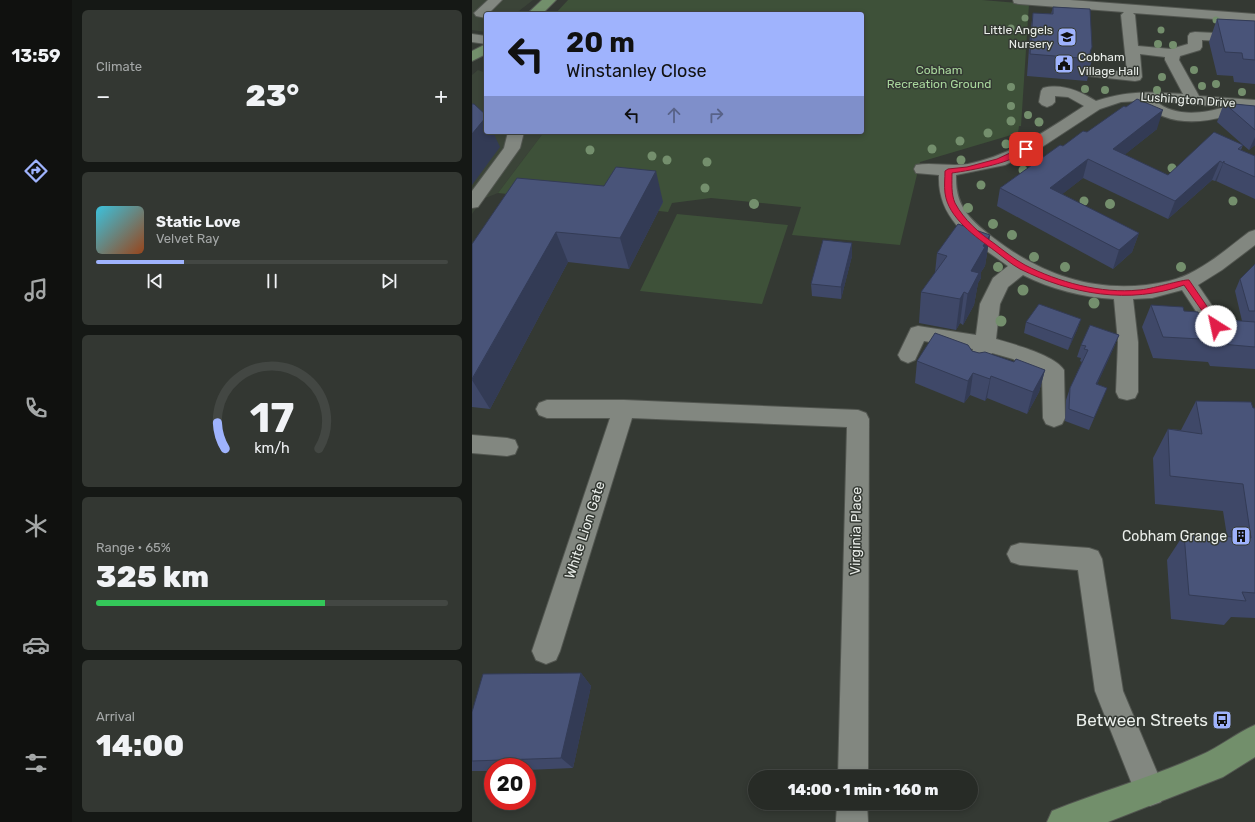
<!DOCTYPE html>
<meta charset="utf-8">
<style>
:root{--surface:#272b26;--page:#333732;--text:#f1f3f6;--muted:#a4a7a7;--line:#434743;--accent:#9fb3fd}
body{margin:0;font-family:Rubik,sans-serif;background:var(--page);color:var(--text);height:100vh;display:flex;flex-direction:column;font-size:15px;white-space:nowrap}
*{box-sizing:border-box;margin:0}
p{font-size:13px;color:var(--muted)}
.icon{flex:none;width:22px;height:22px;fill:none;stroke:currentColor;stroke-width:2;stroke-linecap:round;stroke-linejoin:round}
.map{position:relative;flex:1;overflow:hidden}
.sheet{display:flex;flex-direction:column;gap:10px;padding:10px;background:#151815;width:400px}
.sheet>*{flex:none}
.guide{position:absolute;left:12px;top:12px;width:380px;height:122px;border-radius:4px;box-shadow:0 2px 6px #0003,0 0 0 1px var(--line);background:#9fb3fd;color:#111;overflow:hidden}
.speed{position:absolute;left:12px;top:758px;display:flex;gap:8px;font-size:20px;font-weight:700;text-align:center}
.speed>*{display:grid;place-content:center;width:52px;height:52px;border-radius:50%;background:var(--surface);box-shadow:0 2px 6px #0003,0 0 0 1px var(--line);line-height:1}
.speed .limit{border:6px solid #d22;background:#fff;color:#111}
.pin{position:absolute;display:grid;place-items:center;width:34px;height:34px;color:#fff;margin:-17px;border-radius:8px;box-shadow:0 2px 6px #0006}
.me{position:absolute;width:44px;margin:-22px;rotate:325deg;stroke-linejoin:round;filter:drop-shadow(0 0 3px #0008)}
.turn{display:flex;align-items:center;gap:14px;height:84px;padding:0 16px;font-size:18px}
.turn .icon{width:52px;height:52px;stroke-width:2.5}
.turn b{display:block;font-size:28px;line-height:34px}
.lanes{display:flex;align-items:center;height:38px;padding:0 16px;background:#0003;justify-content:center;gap:20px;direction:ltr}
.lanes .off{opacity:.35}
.big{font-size:30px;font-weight:800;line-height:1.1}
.sheet .widget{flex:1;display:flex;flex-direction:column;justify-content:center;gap:6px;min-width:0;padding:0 14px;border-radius:6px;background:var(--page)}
.sheet .dial{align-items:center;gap:0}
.dial svg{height:104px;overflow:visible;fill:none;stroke:var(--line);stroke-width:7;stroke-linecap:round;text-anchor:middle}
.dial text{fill:var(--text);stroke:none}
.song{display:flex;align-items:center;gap:12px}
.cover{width:48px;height:48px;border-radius:6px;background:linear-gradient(135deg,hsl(190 70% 55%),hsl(20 70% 35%))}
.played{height:4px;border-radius:2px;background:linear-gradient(90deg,var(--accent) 25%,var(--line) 25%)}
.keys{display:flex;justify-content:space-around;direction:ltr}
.heat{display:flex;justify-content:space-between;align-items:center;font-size:22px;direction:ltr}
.charge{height:6px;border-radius:3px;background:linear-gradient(90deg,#34c759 65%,var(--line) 0)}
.trip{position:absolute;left:276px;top:770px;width:230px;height:40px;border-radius:20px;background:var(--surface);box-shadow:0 2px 6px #0003,0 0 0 1px var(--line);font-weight:800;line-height:40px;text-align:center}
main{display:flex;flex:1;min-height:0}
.menu{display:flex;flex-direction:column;width:72px;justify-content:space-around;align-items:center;background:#10110f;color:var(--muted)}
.menu .icon{width:28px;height:28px}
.menu .active{color:var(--accent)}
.menu b{font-size:18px;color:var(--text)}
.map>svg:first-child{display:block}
.built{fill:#3b4438}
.green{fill:#3e5139}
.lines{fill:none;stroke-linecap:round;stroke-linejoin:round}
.minor-casing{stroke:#525650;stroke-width:2}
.major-casing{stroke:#525650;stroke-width:2}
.minor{fill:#828780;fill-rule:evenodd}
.major{fill:#728f6b;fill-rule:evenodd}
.tree{fill:#748f6d}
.wall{fill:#3f4868}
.shaded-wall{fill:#333b55}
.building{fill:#495479;stroke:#333b55}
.route{fill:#e11d48;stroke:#92132f}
.labels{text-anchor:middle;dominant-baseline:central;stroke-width:3;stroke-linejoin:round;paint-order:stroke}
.far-poi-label{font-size:12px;fill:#eaeeea;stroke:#343933;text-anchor:end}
.far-park-label{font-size:12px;fill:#a8d69c;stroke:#343933}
.far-street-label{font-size:12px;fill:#eaeeea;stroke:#343933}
.street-label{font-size:14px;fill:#eaeeea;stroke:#343933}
.poi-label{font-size:14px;fill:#eaeeea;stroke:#343933;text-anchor:end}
.near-poi-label{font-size:17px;fill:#eaeeea;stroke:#343933;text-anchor:end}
</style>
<main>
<nav class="menu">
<b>13:59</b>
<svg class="icon active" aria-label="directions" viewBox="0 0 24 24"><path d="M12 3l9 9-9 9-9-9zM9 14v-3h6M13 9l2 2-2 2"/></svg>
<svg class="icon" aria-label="music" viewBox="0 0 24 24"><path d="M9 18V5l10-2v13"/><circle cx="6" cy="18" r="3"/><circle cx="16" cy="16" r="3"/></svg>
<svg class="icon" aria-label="phone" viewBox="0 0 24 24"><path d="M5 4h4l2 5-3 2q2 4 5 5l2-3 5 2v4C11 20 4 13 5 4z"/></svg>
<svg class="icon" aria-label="climate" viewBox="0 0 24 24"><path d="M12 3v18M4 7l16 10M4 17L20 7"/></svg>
<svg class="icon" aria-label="car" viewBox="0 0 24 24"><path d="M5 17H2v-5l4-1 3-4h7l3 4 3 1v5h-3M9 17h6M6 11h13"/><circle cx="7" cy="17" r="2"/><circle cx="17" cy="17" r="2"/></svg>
<svg class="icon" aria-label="filters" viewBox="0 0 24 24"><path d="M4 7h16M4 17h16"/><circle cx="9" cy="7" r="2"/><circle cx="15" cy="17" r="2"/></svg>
</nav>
<section class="sheet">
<div class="widget"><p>Climate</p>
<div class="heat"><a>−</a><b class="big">23°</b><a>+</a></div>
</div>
<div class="widget">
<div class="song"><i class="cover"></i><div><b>Static Love</b><p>Velvet Ray</p></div></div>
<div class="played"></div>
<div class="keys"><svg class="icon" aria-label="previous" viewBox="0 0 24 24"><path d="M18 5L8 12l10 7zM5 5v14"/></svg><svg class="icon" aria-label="pause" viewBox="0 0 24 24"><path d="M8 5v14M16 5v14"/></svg><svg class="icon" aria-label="next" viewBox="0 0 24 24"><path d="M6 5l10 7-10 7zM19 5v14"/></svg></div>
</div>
<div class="widget dial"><svg viewBox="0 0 100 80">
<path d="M14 69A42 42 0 1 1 86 69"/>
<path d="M14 69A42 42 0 0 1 8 49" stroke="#9fb3fd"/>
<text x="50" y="56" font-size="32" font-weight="700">17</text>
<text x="50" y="72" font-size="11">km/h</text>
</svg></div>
<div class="widget"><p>Range · 65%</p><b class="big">325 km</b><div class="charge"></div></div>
<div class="widget"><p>Arrival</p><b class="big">14:00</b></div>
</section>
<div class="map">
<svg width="783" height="822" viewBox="0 0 783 822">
<rect width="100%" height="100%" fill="#343933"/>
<path class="built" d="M0,0H61L43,14H14V32L0,30Z
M6,70L14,73V132H72L26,193L11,199L0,214V75Z"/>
<path class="green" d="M96,0H510L557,4L549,126H547L546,133L448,162L428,245L320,235L329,207L239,198L200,203L196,212L26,193L72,132H390V14H83Z
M205,214L316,225L290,304L168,291Z"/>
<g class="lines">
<defs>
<path id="minor" d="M16,0H30L19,11L23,14H14V18L4,16L2,13Z
M541,0H598L783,14V22L661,13L663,15L666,46L699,49L716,44V36L718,33L723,32L783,35V43L730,40V47L728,50L708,56L707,60L727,96L783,100V110C771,109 765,113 754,116C723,125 691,124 667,101L649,102L628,109L570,147L533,165L484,175C483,208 499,220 523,239C574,278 632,296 697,281C727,274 753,250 777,232L783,230V245L750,270L726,285L754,326L751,331L744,333L737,331L710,290L680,298L661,299L666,342V392L663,398L655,400L647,398L644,392L646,342L642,299C610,297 579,289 551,275L536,287L528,304L524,339C541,344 583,355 592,370L593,418L590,424L582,427L574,424L571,418L570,374L541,359L520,353L515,362L508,365L501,362L498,357L501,349L452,341L443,360L436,363L429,360L426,355L439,328L446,326L504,335L508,304L521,278L536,266C503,242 465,222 467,175L444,173L442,169L444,165C460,162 479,167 496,164C540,155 575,130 612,106L596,97L583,96V102L580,105L575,107L570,105L567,102L569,91L571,88C590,83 608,91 624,101C656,90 679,92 711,94L693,60V57L668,54L670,77L668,80L663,81L616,76L614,73L616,70L621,69L655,72L649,15L652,12L547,4L542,3ZM684,101L752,107C732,114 701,117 684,101Z
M0,34L14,36V44L0,42Z
M36,132H52L48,148L6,207L0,208V191L32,148Z
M75,400H152L386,410L394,413L397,419L396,777H366L375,427L160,418L88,651L84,660L74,664L64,660L60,651L138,418H75L67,415L64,409L67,403Z
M0,435L35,438L43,440L46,447L43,454L35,456L0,453Z
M548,543L617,548L626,551L630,559L651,691L693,791L689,802L678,806L667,802L623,691L606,570L548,565L539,562L535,554L539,546Z
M365,803H395L396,822H364Z"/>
<path id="major" d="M70,0H84L70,14H55Z
M14,44V54L0,61V51Z
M783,725V757L751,777L636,822H575L580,811C629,791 681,777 729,755C748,747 764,733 783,725Z"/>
</defs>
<use href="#minor" class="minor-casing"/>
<use href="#major" class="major-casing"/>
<use href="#minor" class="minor"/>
<use href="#major" class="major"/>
</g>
<g class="tree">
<circle cx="553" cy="18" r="3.5"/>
<circle cx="744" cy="20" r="3.5"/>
<circle cx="539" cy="28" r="3.5"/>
<circle cx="689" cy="30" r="3.5"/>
<circle cx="686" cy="44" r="4"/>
<circle cx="701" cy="45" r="4"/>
<circle cx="722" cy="70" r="4"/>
<circle cx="690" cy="77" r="4"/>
<circle cx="744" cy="84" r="4"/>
<circle cx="730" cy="86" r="4"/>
<circle cx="539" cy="87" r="4"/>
<circle cx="613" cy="89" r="4"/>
<circle cx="633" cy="90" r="4"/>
<circle cx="685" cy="90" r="4"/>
<circle cx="770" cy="92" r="4"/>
<circle cx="539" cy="106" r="4"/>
<circle cx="556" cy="115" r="4"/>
<circle cx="539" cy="121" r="4.5"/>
<circle cx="567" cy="122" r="4.5"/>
<circle cx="516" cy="133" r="4.5"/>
<circle cx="488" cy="141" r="4.5"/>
<circle cx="534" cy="144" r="4.5"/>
<circle cx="460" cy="149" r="4.5"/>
<circle cx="118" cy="150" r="4.5"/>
<circle cx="180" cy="156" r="4.5"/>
<circle cx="195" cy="160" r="4.5"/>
<circle cx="489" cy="160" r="4.5"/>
<circle cx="235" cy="162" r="4.5"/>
<circle cx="700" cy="168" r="4.5"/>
<circle cx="551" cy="170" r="4.5"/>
<circle cx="509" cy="185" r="4.5"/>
<circle cx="233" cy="188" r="4.5"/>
<circle cx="612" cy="201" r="4.5"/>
<circle cx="761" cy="201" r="4.5"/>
<circle cx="282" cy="204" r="5"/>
<circle cx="638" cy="204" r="5"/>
<circle cx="496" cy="208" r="5"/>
<circle cx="521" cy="224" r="5"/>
<circle cx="540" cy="235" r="5"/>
<circle cx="562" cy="257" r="5"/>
<circle cx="526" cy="267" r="5"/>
<circle cx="593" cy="267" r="5"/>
<circle cx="709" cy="267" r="5"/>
<circle cx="551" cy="290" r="5.5"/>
<circle cx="622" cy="303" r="5.5"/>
<circle cx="529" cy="321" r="5.5"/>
</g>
<path class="wall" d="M581,7L620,47L618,53L620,59L615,81L555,76L558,34L561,13L579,14Z
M745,19L783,21V84L762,82L761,76L745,75L737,42Z
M752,103L783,106V145L777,150L771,145L769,150L783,156V199L744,181L745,180L743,181L740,180L696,219L611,178L590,194L667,233L660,252L641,269L525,206L528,188L591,146L615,132L685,129L652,155L696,175L770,144L745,122Z
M191,202L157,269L96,262L18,409L0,407V244Z
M518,235L513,266L509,272V278L506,283L502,305L491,325L488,323L484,330L447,323L449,292L463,273L465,253Z
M380,256L369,299L340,296L339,284Z
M783,264V369L738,366L736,362L681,358L670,327L679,305L728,318L770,321L763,291L768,279Z
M609,319L605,330L596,350L552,333L554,322Z
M647,335L642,347L625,384L635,388L617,430L593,421L594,400L598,388L610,362L608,361L609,358L605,357L609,345Z
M500,351L573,370L567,392L555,414L515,398L513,401L498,395L492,403L443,383L445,361Z
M724,401L783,408V618L759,617L752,625L699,619L695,560L712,534L755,536L751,511L683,504L681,458L696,429L709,430Z
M109,673L119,686L101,768L55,770V767H21V771H0V712Z"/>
<path class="shaded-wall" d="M691,110L685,129L636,168L641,149Z
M14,117V132H21L28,147L0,185V134Z
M783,137V145L777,150Z
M616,159L611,178L574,207L578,188Z
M748,161L740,180L696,219L703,201Z
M752,161L745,180L743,181L751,163Z
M184,171L191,202L157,269L148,238Z
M84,232L96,262L18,409L0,380Z
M667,233L660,252L641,269L647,250Z
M518,235L513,266L509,272V278L506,283L502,305L491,325L499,271L511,246Z
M380,243V256L369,299V287Z
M492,292L488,323L484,330L488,299Z
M609,319L605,330L596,350L600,339Z
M647,335L642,347L620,396L624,384Z
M573,370L567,392L555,414L561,392Z
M501,373L498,395L492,403L496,381Z
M519,376L515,398L513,401L518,379Z
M109,673L119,686L101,768L89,758Z"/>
<path class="building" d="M581,7L618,9L620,47L618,52L620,59L558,54L561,13L581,14Z
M745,19L783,21V60L771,59L770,53L753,52Z
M665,99L691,110L641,149L696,175L742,132L771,145L766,149L783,156V177L752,163V161L751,163L748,161L703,201L616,159L578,188L667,233L647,250L528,188L588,145L591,146L611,131L615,132L652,106L654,107Z
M752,103L783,106V130Z
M0,104H2L14,115V117L0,134Z
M144,167L184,171L148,238L84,232L0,379V244L45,178L132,186Z
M486,224L518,235L511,246L513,247L499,271L507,273L496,294L492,292L488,299L449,292L475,256L465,253Z
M351,240L380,243L369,287L339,284Z
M783,264V311H777L768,279Z
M567,304L609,319L600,339L554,322Z
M679,305L711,307L712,311L726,312L728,318L783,322V347L749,344L748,340L691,337Z
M618,325L647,335L624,384L635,388L622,418L597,409L598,388L616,350L612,349L614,346L609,345Z
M463,333L496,345L500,351L507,353L513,352L542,362L544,359L573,370L561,392L519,376L518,379L501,373L496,381L445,361Z
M724,401L779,402L781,408H783V593L770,592L774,601L717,595L712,534L779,538L771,484L698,476L696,429L730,434Z
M109,673L89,758L0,761V712L11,674Z"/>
<path class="route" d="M551,147L557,149C541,163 501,170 480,173C480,183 479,194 483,203C492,220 507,233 523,244C532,251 542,259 553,265C586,282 629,294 667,290C676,290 712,279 717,280L747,324L749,326L747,328H742L712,285C657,305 599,294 548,269C539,264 531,257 523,251C504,237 476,218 473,193C472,186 473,178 473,171L476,169L495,167L525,159Z"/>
<defs>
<symbol id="school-square" viewBox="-11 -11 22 22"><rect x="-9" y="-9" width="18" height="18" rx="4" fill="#9fb3fd" stroke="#343933"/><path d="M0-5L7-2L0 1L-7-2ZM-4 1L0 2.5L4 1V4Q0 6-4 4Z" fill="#111"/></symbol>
<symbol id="civic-square" viewBox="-11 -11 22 22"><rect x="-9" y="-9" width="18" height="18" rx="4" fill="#9fb3fd" stroke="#343933"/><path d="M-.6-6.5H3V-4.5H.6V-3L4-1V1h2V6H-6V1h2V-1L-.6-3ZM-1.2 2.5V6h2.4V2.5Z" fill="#111"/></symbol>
<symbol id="building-square" viewBox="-11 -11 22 22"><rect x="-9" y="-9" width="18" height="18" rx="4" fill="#9fb3fd" stroke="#343933"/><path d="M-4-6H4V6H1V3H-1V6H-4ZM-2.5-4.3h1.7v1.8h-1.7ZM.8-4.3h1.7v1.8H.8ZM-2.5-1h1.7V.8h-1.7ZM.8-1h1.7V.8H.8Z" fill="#111"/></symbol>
<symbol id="bus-square" viewBox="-11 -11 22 22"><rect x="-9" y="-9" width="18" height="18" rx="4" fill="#9fb3fd" stroke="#343933"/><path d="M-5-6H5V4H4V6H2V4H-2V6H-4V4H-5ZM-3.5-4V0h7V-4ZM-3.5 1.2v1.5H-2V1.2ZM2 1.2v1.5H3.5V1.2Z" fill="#111"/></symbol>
</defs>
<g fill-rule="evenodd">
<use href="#school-square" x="584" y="26" width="22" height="22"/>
<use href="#civic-square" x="581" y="53" width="22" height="22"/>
<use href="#building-square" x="758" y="525" width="22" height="22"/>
<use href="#bus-square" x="739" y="709" width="22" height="22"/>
</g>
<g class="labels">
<g class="far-poi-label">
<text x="581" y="30">Little Angels<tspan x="581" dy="14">Nursery</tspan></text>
<text x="606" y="57" text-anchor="start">Cobham<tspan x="606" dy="14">Village Hall</tspan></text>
</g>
<g class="far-park-label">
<text x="467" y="70">Cobham<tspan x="467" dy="14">Recreation Ground</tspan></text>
</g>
<g class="far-street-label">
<text transform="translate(716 100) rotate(4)">Lushington Drive</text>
</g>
<g class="street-label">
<text transform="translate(113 530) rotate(-72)">White Lion Gate</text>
<text transform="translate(384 531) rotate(-89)">Virginia Place</text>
</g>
<g class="poi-label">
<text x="755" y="536">Cobham Grange</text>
</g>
<g class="near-poi-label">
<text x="736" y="720">Between Streets</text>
</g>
</g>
</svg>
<div class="speed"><div class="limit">20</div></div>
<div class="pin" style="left:554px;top:149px;background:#d93025"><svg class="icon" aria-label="arrive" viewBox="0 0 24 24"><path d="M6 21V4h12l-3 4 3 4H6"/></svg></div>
<svg class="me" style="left:744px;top:326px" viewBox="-20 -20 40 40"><circle r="19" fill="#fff"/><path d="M0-13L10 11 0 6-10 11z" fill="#e11d48"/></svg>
<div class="trip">14:00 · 1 min · 160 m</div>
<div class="guide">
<div class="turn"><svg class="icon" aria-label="left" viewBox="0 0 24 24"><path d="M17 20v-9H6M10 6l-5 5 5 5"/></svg><div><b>20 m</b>Winstanley Close</div></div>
<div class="lanes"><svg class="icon" aria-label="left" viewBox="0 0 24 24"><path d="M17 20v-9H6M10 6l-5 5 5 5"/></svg><svg class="icon off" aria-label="ahead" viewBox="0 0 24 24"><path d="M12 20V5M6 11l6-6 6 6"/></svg><svg class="icon off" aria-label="right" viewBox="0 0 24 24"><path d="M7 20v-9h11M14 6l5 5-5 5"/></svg></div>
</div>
</div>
</main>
